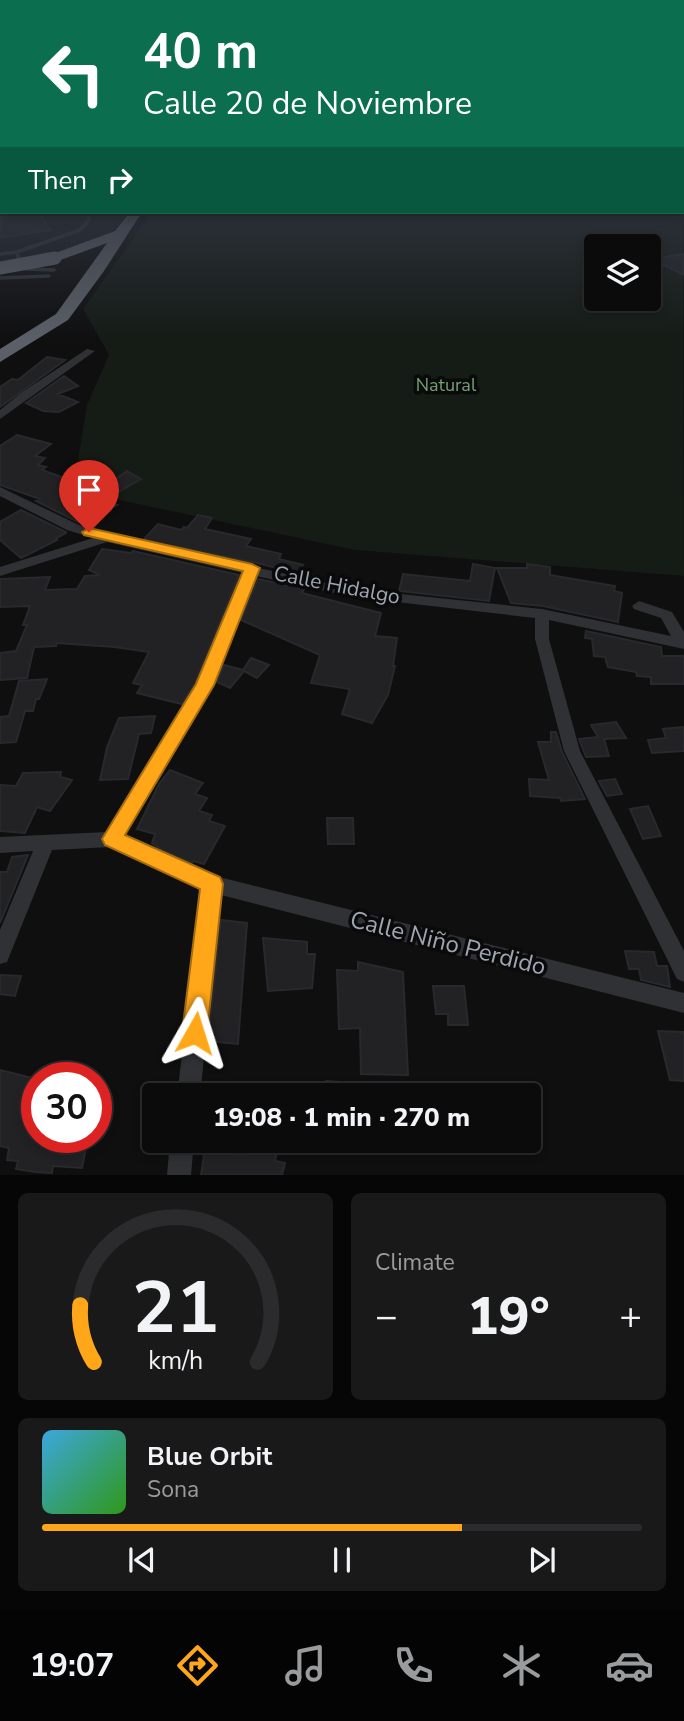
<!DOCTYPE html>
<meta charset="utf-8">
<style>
:root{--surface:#0b0b0c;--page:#19191a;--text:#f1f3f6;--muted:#9a9b9d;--line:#2b2b2d;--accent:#ffa718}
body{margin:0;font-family:"Nunito Sans",sans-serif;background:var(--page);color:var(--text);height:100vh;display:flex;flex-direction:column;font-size:26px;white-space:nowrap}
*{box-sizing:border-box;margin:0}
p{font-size:23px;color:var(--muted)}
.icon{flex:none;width:38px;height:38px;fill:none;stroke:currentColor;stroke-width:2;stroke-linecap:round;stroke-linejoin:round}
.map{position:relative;height:1175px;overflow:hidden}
.sheet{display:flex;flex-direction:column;gap:18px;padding:18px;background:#060607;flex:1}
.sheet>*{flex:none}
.banner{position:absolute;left:0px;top:0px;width:684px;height:214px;box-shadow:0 4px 10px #0003,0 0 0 2px var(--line);background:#0b6e4f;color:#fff;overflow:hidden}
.fabs{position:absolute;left:584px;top:234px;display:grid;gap:14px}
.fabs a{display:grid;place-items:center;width:77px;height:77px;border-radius:7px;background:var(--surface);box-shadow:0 4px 10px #0003,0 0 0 2px var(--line);font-size:35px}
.speed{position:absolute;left:21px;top:1062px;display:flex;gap:14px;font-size:35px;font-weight:700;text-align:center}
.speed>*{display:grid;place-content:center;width:91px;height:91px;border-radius:50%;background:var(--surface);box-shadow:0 4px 10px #0003,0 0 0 2px var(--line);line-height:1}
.speed .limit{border:10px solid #d22;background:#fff;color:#111}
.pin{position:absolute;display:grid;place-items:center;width:60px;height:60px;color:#fff;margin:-72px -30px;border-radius:50% 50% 50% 0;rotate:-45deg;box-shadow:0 0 7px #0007}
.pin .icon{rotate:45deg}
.me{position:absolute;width:77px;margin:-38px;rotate:6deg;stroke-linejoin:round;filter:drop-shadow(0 0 5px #0008)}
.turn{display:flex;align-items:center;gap:24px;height:147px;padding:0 28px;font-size:32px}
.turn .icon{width:91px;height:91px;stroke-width:2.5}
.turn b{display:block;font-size:49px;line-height:60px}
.then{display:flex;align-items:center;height:66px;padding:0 28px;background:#0003;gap:14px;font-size:26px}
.big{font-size:52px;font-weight:800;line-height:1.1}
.sheet .card{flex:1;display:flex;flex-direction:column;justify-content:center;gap:10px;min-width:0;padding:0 24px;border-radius:10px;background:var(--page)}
.sheet .dial{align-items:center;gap:0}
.dial svg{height:182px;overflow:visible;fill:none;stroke:var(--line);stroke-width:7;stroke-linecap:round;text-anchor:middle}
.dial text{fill:var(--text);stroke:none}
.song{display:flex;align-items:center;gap:21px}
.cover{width:84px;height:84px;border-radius:10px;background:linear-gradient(135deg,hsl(200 70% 55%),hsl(110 70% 35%))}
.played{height:7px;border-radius:4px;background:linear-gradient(90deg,var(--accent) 70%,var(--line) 70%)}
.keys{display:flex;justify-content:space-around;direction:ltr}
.heat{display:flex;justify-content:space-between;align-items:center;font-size:38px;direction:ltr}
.sheet .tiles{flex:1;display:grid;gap:18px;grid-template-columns:1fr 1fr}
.card:last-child{grid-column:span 2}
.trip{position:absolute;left:142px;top:1083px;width:399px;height:70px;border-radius:7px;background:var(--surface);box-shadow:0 4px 10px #0003,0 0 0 2px var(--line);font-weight:800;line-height:70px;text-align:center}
.menu{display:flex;height:112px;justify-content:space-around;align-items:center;background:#040405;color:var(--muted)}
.menu .icon{width:49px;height:49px}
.menu .active{color:var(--accent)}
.menu b{font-size:32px;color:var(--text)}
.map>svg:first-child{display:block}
.built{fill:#1a1b1d}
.green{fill:#151b15;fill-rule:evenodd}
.building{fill:#222224;stroke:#28292c;stroke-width:2}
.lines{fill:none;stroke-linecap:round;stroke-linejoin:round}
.lane{stroke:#2f3135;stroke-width:3.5}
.street{fill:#2f3135;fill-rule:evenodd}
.primary{fill:#4b4e55;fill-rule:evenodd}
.highway{fill:#5b5f67;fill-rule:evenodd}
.highway-bridge{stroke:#5b5f67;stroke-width:13}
.route{fill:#ffa718;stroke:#a66d10;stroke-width:2}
.labels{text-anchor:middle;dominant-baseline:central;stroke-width:7;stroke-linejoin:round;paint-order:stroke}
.far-park-label{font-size:18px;fill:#73a074;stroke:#0a0a0b}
.street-label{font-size:21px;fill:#9ea5b3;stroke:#0a0a0b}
.near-street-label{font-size:24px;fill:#9ea5b3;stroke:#0a0a0b}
</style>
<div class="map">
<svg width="684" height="1175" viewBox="0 0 684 1175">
<rect width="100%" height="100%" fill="#0f0f10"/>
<path class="built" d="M0,176L2,212H127V214L114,230L87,244L46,257L0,265Z"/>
<path class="green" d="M683,192L684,576L355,550L110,498L78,460L87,405L109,355L83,309L152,212H682ZM597,247H649V299H597Z"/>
<path class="building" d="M0,212H39L50,230L0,238Z
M684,254V275L651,259Z
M47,357L65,360L0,407V387L12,379L18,380Z
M64,376L78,386L58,394L78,402L59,412L43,411L26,403Z
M17,435L51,444L35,456L45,458L38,465L46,467L42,470L84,485L87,483L95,487L104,482L108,485L127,471L141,479L103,501L117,505L83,523L78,522L36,501L40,499L0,485V446Z
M21,510L66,532V533L55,539L57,540L21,558L0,540V522Z
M198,515L212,518L205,529L251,539L246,546L281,554L279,559L303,565L300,570L313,575L312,577L253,562L143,540L158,524L181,530L184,527L187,528Z
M102,549L131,553L133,551L239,575L195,683L182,704L137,693L142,685L133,683L149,652L115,647L57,643L56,646L34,647L27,678L0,680V653L16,651L27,625H23L30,606L0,607V579L50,577L45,590L77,589L85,576L100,575L89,570Z
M473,564L495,568L489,601L399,591L403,574L470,581Z
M527,564L550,567V575L615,586L614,591L622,593L618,622L543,606L511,603L497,568H527Z
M258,579L304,589L302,593L381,613L375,636L397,638L393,666H395L388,695L372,723L342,714L350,689L311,683L320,655L241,620Z
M586,631L661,647L662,656H684V684H651V677L637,676L636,672L608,667L605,657L594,656L592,639L585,638Z
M251,658L269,665L257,678L244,671L230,688L217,682L224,665L243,670Z
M47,679L39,699H36L33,711H25L16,742L0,743V717L9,716L19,681Z
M155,716L151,733L139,734L128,779L100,780L107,747L119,718Z
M616,722L626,738L604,739L609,756L586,757L579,739L598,737L591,725Z
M684,727V751L652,753L648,740L666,738L663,729Z
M551,732H556L562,752L585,799L561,801L560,798L530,796L529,779L549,780L538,742H551Z
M170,770L203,783L195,794L207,798L199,811L212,815L209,821L225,826L204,864L193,861L192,863L162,850L152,843L155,834L137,829L159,784Z
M61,772L60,777L72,780L50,811L37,807L25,833L0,831V785L16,786L23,773Z
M615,779L622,794L607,796L599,781Z
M648,806L661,836L643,839L630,809Z
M327,818H353L354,844H328Z
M28,855L0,923V872H7L12,857Z
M221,920L247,923L238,1044L208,1041Z
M263,938L307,942V954H315L312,988L268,991Z
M625,951L654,952L657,966H667L670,987L641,980L639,969H629Z
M358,962L403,972L408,1075L361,1074L360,1028L339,1029L337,970L358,971Z
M0,975L21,976L15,996L0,994Z
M433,986H464L468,1025H448V1014H436Z
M658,1031L684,1032V1081L670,1080Z
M0,1070L36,1079L26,1114L37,1117V1138H88L82,1168L53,1166L52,1173L36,1172L16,1169L18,1161L7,1160L9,1148L0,1146Z
M326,1081L382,1085L381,1096H323Z
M244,1141H279L275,1161L285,1163L282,1175H201L205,1148L241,1155Z"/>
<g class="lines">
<path class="lane" d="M0,254L17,252
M54,270L26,269L19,261L17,252L80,230L89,220L88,212
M0,278L49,276"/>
<path class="street" d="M87,349L95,351L0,419V410L21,393Z
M0,487L77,524L109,535L247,565L252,564L259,568L353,589L542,609L671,636L661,618L634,609L632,606L639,601L672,612L684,632V649L549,620V639L580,751L684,951V982L677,979L564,751L535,639V618L353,597L256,576L213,685L124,836L215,876L684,993V1013L221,895L200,1096H177L202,888L111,847L52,850L7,962L0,964V930L33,851L0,853V837L107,832L197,684L243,573L107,542L0,576V567L93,538L67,530L0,496Z
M170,1141H194L191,1175H167Z"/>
<path class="primary" d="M682,186H684V192H682Z"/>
<path class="highway" d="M130,212H142L104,271L68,320L0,362V349L56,314L107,243L55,262L48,258L50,255L115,231Z"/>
<path class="highway-bridge" d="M0,268L55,258"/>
</g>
<linearGradient id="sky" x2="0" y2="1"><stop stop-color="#080809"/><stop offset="0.51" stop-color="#313742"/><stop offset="1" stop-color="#313742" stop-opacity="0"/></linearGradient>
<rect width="684" height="340" fill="url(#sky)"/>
<path class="route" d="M89,528L252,564L260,568L214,685L125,835L220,877L223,884L207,1033L204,1042L195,1045L186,1042L182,1033L200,889L105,845L102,839L196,684L243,571L84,535L82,532Z"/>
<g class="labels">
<g class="far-park-label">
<text x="446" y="385">Natural</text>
</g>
<g class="street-label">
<text transform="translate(337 585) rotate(11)">Calle Hidalgo</text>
</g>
<g class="near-street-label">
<text transform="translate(448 943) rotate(14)">Calle Niño Perdido</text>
</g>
</g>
</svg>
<div class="fabs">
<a><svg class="icon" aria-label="layers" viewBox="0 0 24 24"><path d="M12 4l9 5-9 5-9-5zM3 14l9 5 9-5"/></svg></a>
</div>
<div class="speed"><div class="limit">30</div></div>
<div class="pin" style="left:89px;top:532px;background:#d93025"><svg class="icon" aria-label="arrive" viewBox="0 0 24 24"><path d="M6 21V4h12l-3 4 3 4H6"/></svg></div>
<svg class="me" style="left:195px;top:1033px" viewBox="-20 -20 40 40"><path d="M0-17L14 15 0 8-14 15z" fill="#ffa718" stroke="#fff" stroke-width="4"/></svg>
<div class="trip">19:08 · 1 min · 270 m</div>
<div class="banner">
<div class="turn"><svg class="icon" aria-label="left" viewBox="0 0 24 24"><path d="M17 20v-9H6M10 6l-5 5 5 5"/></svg><div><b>40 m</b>Calle 20 de Noviembre</div></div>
<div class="then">Then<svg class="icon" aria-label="right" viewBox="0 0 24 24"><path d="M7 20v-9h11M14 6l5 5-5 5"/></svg></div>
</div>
</div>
<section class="sheet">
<div class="tiles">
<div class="card dial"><svg viewBox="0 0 100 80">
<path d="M14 69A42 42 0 1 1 86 69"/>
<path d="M14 69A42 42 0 0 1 8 44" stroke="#ffa718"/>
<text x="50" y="56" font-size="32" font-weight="700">21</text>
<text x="50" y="72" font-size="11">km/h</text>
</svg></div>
<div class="card"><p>Climate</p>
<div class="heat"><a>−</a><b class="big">19°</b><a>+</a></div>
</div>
<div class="card">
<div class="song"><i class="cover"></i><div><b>Blue Orbit</b><p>Sona</p></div></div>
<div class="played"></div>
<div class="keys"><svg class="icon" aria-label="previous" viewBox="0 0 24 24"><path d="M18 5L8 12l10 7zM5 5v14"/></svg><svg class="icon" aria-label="pause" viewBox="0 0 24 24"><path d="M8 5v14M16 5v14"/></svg><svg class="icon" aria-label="next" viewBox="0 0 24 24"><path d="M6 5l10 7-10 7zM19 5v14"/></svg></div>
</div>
</div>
</section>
<nav class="menu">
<b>19:07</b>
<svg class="icon active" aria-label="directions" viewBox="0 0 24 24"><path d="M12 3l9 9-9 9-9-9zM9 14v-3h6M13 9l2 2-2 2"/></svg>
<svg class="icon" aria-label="music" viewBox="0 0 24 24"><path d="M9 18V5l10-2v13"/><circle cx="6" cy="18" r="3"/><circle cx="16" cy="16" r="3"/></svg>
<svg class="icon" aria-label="phone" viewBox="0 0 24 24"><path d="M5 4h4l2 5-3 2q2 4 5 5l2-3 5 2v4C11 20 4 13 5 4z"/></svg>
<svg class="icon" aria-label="climate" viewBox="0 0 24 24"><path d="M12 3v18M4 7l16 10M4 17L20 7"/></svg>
<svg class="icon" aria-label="car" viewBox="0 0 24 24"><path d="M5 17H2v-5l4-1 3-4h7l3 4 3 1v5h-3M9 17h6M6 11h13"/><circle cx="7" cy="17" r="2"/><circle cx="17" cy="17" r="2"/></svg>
</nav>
